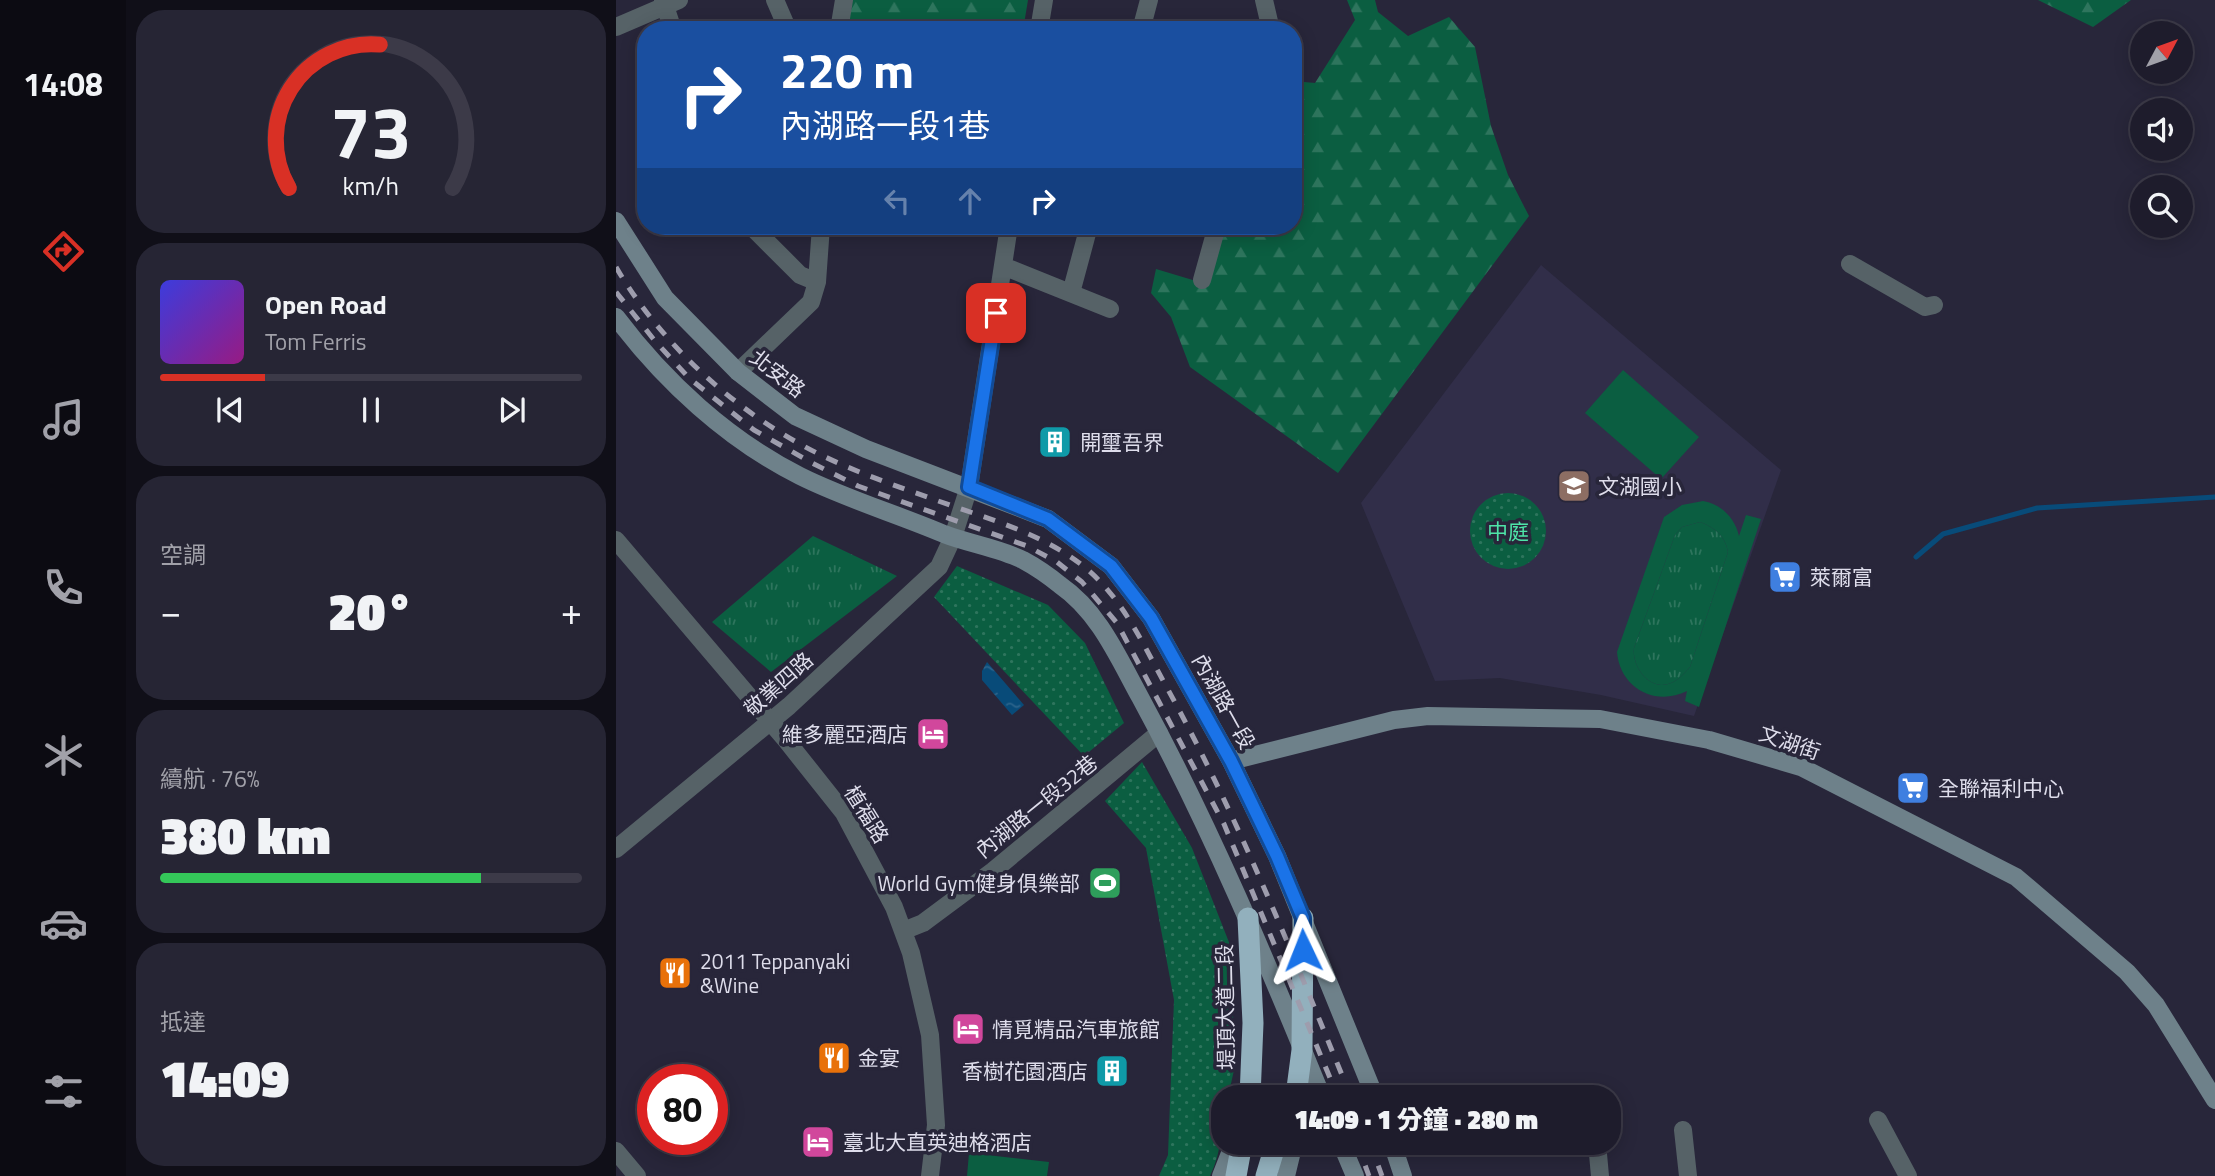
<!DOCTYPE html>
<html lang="zh-TW">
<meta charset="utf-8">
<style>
:root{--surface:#1e1c2c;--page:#262534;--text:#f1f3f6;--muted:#a1a1a9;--line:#3c3a48;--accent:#d93025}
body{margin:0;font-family:"Titillium Web","Noto Sans TC",sans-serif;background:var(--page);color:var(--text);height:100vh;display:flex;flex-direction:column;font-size:26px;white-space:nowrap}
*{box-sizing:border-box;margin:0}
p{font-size:23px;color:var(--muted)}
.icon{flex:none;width:38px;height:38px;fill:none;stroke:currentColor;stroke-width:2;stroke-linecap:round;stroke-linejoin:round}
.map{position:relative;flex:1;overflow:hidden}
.sheet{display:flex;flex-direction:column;gap:10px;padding:10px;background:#100f18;width:490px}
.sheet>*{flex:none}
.banner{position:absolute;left:21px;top:21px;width:665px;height:214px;border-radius:28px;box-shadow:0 4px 18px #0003,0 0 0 2px var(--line);background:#1a4fa0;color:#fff;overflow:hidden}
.needle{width:46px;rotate:49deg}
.controls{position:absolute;left:1514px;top:21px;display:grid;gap:14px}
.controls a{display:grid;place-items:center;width:63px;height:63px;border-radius:50%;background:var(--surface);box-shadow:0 4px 18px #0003,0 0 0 2px var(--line);font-size:35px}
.speed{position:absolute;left:21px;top:1064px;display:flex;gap:14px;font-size:35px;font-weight:700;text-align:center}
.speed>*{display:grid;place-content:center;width:91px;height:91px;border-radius:50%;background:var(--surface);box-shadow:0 4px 18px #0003,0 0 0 2px var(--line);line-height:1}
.speed .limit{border:10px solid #d22;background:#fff;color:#111}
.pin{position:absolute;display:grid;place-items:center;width:60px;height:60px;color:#fff;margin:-30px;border-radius:14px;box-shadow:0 4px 10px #0006}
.me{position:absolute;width:77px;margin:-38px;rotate:358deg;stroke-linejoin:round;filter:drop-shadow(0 0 5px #0008)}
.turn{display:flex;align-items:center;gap:24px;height:147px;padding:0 28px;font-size:32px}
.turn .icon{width:91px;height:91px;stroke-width:2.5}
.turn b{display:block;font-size:49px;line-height:60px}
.lanes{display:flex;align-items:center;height:66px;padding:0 28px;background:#0003;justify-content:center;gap:35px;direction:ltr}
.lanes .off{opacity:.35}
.big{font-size:52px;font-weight:800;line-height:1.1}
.sheet .widget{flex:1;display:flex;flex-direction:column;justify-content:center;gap:10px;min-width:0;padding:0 24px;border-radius:28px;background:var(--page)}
.sheet .dial{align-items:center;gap:0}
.dial svg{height:182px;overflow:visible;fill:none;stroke:var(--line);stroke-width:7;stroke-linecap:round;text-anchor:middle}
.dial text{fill:var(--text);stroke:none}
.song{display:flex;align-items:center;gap:21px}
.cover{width:84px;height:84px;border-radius:10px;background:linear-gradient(135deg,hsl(240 70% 55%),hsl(310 70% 35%))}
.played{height:7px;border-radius:4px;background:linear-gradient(90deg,var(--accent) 25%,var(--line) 25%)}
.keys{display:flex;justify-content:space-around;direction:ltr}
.heat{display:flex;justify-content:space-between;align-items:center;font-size:38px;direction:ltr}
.charge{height:10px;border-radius:5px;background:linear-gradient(90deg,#34c759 76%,var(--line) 0)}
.trip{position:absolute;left:595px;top:1085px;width:410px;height:70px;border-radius:28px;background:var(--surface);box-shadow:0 4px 18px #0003,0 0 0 2px var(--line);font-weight:800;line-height:70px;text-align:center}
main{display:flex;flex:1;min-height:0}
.dock{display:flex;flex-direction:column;width:126px;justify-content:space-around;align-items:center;background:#0c0b12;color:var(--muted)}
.dock .icon{width:49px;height:49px}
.dock .current{color:var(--accent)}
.dock b{font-size:32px;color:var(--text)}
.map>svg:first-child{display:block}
.built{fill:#312e49}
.grass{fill:url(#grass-tufts)}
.forest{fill:url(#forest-firs)}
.park{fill:url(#park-dots)}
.pitch{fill:#0b5e41;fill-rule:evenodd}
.water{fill:url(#water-ripples)}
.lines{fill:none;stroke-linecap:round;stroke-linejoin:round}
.stream{stroke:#084b79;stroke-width:5}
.street{stroke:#566267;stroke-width:18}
.secondary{stroke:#6e818a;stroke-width:18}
.highway{stroke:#92b0bd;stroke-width:21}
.rail{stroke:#9e9dad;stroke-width:5;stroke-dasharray:12 12;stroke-linecap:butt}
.route-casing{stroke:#114b97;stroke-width:18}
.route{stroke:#1a73e8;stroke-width:12}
.labels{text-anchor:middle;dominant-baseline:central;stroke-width:7;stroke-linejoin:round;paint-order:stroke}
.street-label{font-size:21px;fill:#deddeb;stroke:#28263a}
.poi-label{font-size:21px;fill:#deddeb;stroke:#28263a;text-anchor:start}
.park-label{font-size:21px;fill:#4ee4a8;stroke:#28263a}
</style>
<main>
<nav class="dock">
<b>14:08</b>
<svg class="icon current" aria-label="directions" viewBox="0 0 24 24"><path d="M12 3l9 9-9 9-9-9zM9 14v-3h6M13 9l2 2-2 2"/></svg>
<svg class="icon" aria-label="music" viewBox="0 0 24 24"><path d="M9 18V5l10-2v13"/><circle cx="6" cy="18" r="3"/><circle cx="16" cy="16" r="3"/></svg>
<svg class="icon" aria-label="phone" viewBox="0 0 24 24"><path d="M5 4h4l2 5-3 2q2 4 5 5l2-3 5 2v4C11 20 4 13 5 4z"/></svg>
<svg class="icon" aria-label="climate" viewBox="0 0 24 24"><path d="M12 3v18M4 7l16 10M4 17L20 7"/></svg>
<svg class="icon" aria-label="car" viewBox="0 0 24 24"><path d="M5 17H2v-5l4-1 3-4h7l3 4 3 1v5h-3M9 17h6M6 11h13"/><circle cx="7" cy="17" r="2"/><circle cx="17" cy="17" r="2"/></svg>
<svg class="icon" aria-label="filters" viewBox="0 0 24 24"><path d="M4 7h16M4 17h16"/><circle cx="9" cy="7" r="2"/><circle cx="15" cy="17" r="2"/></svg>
</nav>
<section class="sheet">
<div class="widget dial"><svg viewBox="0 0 100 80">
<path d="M14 69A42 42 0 1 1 86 69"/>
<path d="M14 69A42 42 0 0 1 54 6" stroke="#d93025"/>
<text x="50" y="56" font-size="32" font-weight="700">73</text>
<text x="50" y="72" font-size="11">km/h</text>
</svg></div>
<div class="widget">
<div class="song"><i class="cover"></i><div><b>Open Road</b><p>Tom Ferris</p></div></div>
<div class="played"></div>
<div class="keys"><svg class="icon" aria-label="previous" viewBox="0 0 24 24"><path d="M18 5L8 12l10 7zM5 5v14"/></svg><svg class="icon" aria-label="pause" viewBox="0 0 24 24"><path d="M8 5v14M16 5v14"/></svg><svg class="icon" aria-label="next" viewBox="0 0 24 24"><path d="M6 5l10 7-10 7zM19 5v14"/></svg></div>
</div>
<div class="widget"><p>空調</p>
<div class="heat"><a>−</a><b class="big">20°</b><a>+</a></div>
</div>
<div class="widget"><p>續航 · 76%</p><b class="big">380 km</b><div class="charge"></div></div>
<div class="widget"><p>抵達</p><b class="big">14:09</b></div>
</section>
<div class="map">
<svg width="1599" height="1176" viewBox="0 0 1599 1176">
<defs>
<pattern id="grass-tufts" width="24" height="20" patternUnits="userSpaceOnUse" patternTransform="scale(1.75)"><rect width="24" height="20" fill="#0b5e41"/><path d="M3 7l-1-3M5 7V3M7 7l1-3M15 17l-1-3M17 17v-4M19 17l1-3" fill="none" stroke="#2e755d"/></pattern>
<pattern id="forest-firs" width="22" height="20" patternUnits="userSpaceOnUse" patternTransform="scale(1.75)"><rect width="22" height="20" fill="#0b5e41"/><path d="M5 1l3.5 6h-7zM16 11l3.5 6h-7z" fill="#2e755d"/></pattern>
<pattern id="park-dots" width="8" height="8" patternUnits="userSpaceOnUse" patternTransform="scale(1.75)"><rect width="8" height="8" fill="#0b5e41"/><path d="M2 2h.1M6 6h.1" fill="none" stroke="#2e755d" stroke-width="1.8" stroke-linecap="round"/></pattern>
<pattern id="water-ripples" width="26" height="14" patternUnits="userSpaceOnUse" patternTransform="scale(1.75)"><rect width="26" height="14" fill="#084b79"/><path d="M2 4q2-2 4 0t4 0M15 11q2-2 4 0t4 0" fill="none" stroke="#2c648c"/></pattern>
</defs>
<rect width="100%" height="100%" fill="#28263a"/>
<path class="built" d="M925,265L1165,470L1078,716L985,695L884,678L819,681L745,503Z"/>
<path class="grass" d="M1084,522C1100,528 1109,536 1112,552L1074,667C1067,675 1058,685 1046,685C1029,685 1016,664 1018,648L1059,535L1066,527Z
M197,536L281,576L155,672L96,622Z"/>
<path class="forest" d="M235,0H412L407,30H227Z
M731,0H759L762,12L792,36L833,17L859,47L875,126L892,175L913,216L722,473L574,367L555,317L535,293L540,269L590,284L607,226H677V81L699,83L739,20Z
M1422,0H1515L1477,27Z"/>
<path class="park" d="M854 531a38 38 0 1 1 76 0a38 38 0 1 1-76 0Z
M341,566L432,605L469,643L508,723L468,756L318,597Z
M526,762L576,848L616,950L618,1070L612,1097H607C607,1124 606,1152 594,1176H543L552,1155L558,1000L530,848L489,801Z"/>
<path class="pitch" d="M1007,370L1083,437L1045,479L969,413Z
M1087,501C1105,504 1119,518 1123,536L1130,515L1145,519L1083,707L1069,701L1071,691C1039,707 1004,688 1001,652L1048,517L1066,505ZM1084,522C1100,528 1109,536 1112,552L1074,667C1067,675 1058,685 1046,685C1029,685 1016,664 1018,648L1059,535L1066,527Z
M353,1153L433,1162L431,1176H351Z"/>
<path class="water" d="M371,662L408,705L396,715L366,680V671Z"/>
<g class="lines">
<path class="stream" d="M1300,557L1327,534L1421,508L1599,497"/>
<path class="street" d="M47,0L57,30
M159,0L172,30
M648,0L655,30
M0,27L63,0
M223,30L228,0
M423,30L428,0
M525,30L533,0
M135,226L184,275L201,282
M1234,264L1309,307L1318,305
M387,266L494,309
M586,280L601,226
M455,293L473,226
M122,372L195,302L201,282L205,226
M0,540L170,740L228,813L278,907L295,953L314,1035L320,1125L314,1176
M0,849L173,706L323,567L337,537L353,487L393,226
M287,931L307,923L377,871L543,733
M1262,1120L1292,1176
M1067,1130L1072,1176
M981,1143L984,1176
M0,1151L21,1176"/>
<path class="secondary" d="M0,221L49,298L122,372L179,416L250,449L432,519L495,566L535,618L615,761L661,856L759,1097
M0,317C48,381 112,440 184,476C230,499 281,514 328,534C354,544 383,548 407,560C420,567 433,576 444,585C483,612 502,657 524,697C594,826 651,962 706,1097
M615,761L778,720L812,716L984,719L1093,740L1185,767L1400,877L1511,972L1540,1005L1599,1100
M725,1143L739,1176
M776,1143L787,1176
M605,1176L618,1143
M670,1176L678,1143"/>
<path class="highway" d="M632,918L637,1023L634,1097
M676,1097L681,1088L686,1050L687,918
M620,1176L626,1143
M650,1176L660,1143"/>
<path class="rail" d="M0,267C46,346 123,415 205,455C240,472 277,485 314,498C368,518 427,532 472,570C508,601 528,646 550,686C623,818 678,958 735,1097
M0,292L39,341L73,378L138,430L196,463L242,486L411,546L441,562L466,582L501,623L608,824L722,1097
M741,1143L753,1176
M754,1143L766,1176"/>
</g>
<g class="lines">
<defs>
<path id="route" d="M380,313L353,487L432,519L495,566L535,618L615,761L661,856L687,918V950"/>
</defs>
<use href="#route" class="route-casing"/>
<use href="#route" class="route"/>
</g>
<defs>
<symbol id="building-square" viewBox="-11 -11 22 22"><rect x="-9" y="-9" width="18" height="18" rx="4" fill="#0f9aa8" stroke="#28263a"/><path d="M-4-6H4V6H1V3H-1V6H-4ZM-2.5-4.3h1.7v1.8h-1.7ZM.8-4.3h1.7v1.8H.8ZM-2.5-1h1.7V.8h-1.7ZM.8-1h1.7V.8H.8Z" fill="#fff"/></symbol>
<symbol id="school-square" viewBox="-11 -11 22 22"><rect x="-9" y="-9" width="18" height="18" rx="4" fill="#8d6e63" stroke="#28263a"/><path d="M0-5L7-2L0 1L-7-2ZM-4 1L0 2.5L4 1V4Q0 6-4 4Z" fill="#fff"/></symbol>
<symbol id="supermarket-square" viewBox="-11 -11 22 22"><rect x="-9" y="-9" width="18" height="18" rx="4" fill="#3f7fe0" stroke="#28263a"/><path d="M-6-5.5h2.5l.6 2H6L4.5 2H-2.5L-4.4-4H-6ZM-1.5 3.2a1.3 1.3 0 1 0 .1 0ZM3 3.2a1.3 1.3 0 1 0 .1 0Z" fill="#fff"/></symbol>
<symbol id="hotel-square" viewBox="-11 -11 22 22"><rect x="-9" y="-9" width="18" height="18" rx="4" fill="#d1479c" stroke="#28263a"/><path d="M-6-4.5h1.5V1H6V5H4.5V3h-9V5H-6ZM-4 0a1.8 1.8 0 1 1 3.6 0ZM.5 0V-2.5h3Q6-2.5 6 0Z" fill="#fff"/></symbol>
<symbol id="stadium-square" viewBox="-11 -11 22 22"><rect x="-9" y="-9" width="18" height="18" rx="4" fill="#2e9e5b" stroke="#28263a"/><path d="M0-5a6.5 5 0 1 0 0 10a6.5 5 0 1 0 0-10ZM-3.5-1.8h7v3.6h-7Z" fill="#fff"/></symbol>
<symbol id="restaurant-square" viewBox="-11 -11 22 22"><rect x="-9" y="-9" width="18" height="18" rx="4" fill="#e8710a" stroke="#28263a"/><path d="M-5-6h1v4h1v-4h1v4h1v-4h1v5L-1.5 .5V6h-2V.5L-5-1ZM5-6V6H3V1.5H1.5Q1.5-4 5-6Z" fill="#fff"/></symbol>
</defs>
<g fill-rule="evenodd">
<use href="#building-square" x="420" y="423" width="38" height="38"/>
<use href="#school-square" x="939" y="467" width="38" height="38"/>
<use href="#supermarket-square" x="1150" y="558" width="38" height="38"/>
<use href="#hotel-square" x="298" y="715" width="38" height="38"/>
<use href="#supermarket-square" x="1278" y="769" width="38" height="38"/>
<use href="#stadium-square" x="470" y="864" width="38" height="38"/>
<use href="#restaurant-square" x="40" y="954" width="38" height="38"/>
<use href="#hotel-square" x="333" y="1010" width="38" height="38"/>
<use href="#restaurant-square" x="199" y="1039" width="38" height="38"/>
<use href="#building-square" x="477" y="1052" width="38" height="38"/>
<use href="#hotel-square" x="183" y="1123" width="38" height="38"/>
</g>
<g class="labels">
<g class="street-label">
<text transform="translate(162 373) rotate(38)">北安路</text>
<text transform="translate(162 684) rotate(-42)">敬業四路</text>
<text transform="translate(608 701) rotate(61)">內湖路一段</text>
<text transform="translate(1174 742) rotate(19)">文湖街</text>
<text transform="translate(420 806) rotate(-39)">內湖路一段32巷</text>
<text transform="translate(251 814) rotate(58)">植福路</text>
<text transform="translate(609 1007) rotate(-91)">堤頂大道二段</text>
</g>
<g class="poi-label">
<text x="464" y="442">開璽吾界</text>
<text x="982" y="486">文湖國小</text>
<text x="1194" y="577">萊爾富</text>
<text x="292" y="734" text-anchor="end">維多麗亞酒店</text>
<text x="1322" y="788">全聯福利中心</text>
<text x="464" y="883" text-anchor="end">World Gym健身俱樂部</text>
<text x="84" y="961">2011 Teppanyaki<tspan x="84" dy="24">&amp;Wine</tspan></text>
<text x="376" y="1029">情覓精品汽車旅館</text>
<text x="242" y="1058">金宴</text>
<text x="472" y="1071" text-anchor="end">香樹花園酒店</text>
<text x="227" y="1142">臺北大直英迪格酒店</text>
</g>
<g class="park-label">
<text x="892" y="531">中庭</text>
</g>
</g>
</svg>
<div class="controls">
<a><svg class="needle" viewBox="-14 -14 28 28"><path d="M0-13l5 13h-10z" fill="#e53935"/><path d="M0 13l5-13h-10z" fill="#a1a1a9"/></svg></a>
<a><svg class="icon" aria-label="sound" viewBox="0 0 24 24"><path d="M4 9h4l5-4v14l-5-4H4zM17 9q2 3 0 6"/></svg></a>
<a><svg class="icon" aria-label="search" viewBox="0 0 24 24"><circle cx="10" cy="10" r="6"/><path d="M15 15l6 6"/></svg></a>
</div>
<div class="speed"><div class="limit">80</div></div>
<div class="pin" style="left:380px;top:313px;background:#d93025"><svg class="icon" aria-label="arrive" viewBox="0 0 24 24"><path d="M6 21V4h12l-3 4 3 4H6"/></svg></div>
<svg class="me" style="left:687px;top:950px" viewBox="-20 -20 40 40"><path d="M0-17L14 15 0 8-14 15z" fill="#1a73e8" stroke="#fff" stroke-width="4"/></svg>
<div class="trip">14:09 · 1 分鐘 · 280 m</div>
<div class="banner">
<div class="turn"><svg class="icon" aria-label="right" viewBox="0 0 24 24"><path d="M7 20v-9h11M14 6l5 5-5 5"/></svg><div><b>220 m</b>內湖路一段1巷</div></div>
<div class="lanes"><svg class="icon off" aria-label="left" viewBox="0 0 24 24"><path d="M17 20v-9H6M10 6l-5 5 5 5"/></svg><svg class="icon off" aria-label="ahead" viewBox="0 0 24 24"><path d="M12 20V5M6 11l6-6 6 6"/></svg><svg class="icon" aria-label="right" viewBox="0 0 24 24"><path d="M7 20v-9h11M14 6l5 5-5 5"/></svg></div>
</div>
</div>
</main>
